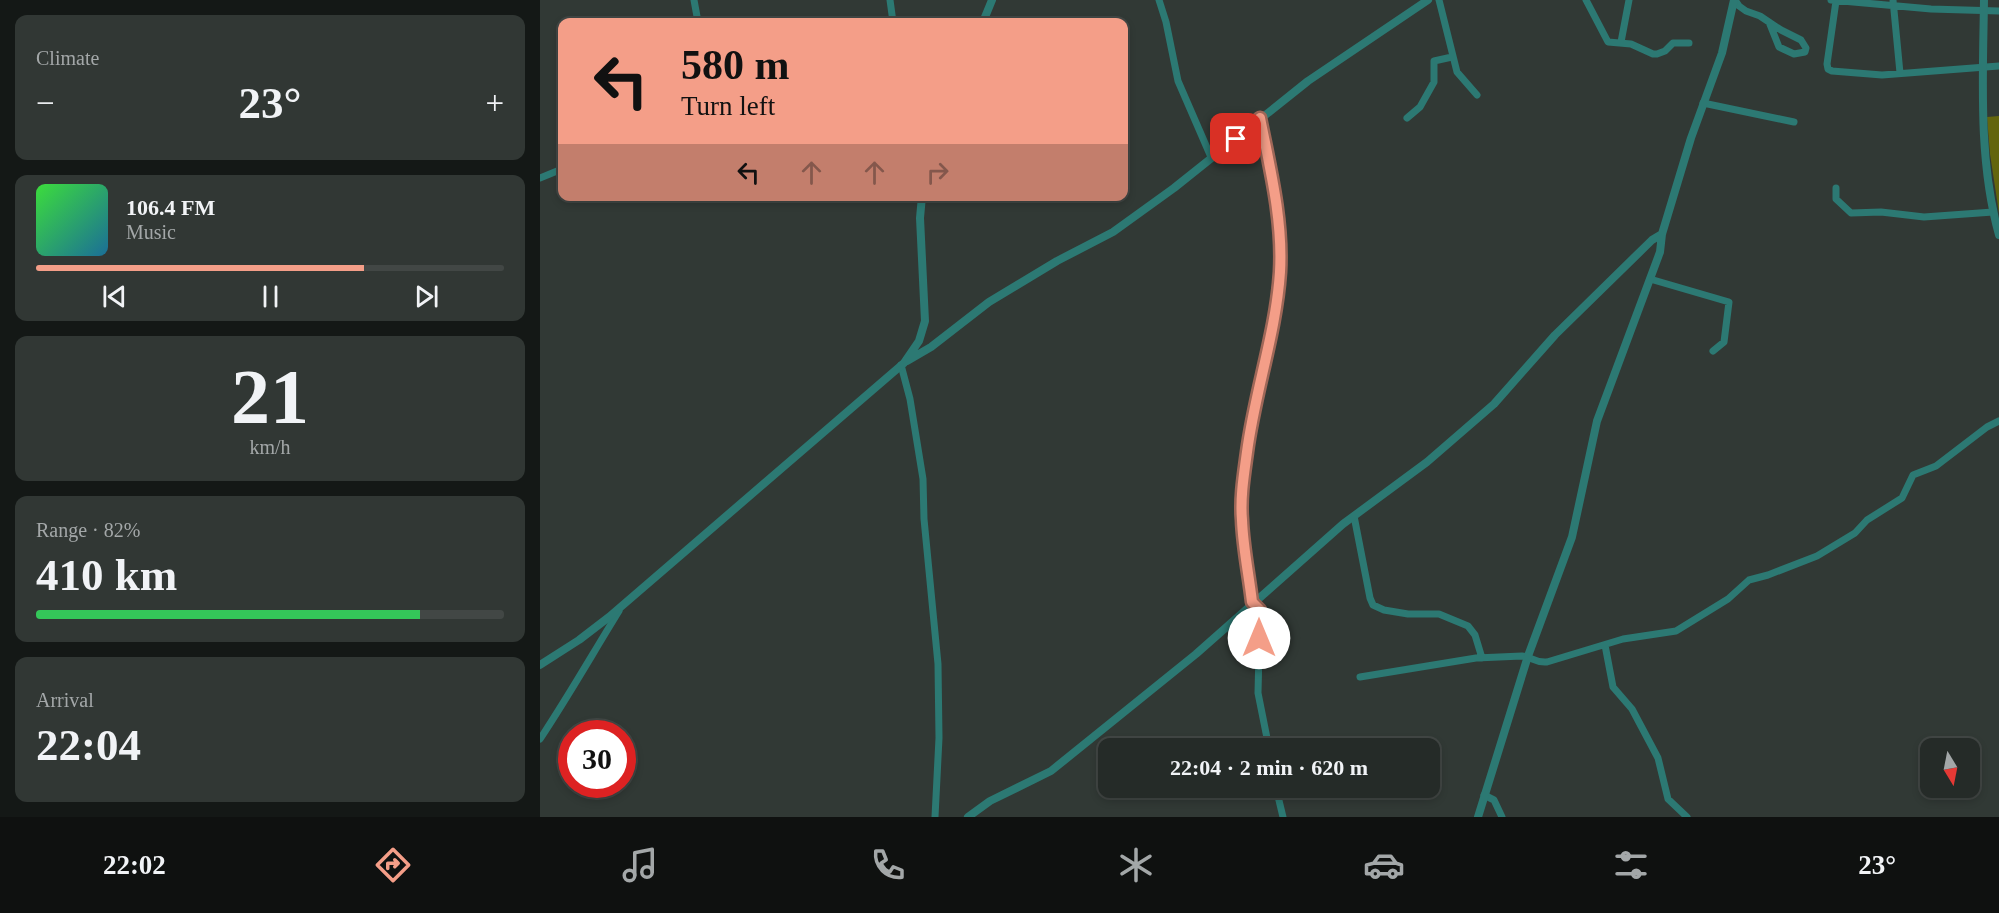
<!DOCTYPE html>
<meta charset="utf-8">
<style>
:root{--surface:#252b28;--page:#313734;--text:#f1f3f6;--muted:#a3a7a8;--line:#424745;--accent:#f49e88}
body{margin:0;font-family:Georgia,serif;background:var(--page);color:var(--text);height:100vh;display:flex;flex-direction:column;font-size:22px;white-space:nowrap}
*{box-sizing:border-box;margin:0}
p{font-size:20px;color:var(--muted)}
.icon{flex:none;width:33px;height:33px;fill:none;stroke:currentColor;stroke-width:2;stroke-linecap:round;stroke-linejoin:round}
.map{position:relative;flex:1;overflow:hidden}
.side{display:flex;flex-direction:column;gap:15px;padding:15px;background:#141816;width:540px}
.side>*{flex:none}
.banner{position:absolute;left:18px;top:18px;width:570px;height:183px;border-radius:12px;box-shadow:0 3px 9px #0003,0 0 0 2px var(--line);background:#f49e88;color:#111;overflow:hidden}
.needle{width:39px;rotate:170deg}
.buttons{position:absolute;left:1380px;top:738px;display:grid;gap:12px}
.buttons a{display:grid;place-items:center;width:60px;height:60px;border-radius:12px;background:var(--surface);box-shadow:0 3px 9px #0003,0 0 0 2px var(--line);font-size:30px}
.speed{position:absolute;left:18px;top:720px;display:flex;gap:12px;font-size:30px;font-weight:700;text-align:center}
.speed>*{display:grid;place-content:center;width:78px;height:78px;border-radius:50%;background:var(--surface);box-shadow:0 3px 9px #0003,0 0 0 2px var(--line);line-height:1}
.speed .limit{border:9px solid #d22;background:#fff;color:#111}
.pin{position:absolute;display:grid;place-items:center;width:51px;height:51px;color:#fff;margin:-26px;border-radius:12px;box-shadow:0 3px 9px #0006}
.me{position:absolute;width:66px;margin:-33px;rotate:0deg;stroke-linejoin:round;filter:drop-shadow(0 0 4px #0008)}
.turn{display:flex;align-items:center;gap:21px;height:126px;padding:0 24px;font-size:27px}
.turn .icon{width:78px;height:78px;stroke-width:2.5}
.turn b{display:block;font-size:42px;line-height:51px}
.lanes{display:flex;align-items:center;height:57px;padding:0 24px;background:#0003;justify-content:center;gap:30px;direction:ltr}
.lanes .off{opacity:.35}
.big{font-size:45px;font-weight:700;line-height:1.1}
.side .tile{flex:1;display:flex;flex-direction:column;justify-content:center;gap:9px;min-width:0;padding:0 21px;border-radius:12px;background:var(--page)}
.side .dial{align-items:center;gap:0}
.dial b{font-size:78px;line-height:1}
.song{display:flex;align-items:center;gap:18px}
.cover{width:72px;height:72px;border-radius:9px;background:linear-gradient(135deg,hsl(120 70% 55%),hsl(200 70% 35%))}
.played{height:6px;border-radius:3px;background:linear-gradient(90deg,var(--accent) 70%,var(--line) 70%)}
.keys{display:flex;justify-content:space-around;direction:ltr}
.heat{display:flex;justify-content:space-between;align-items:center;font-size:33px;direction:ltr}
.charge{height:9px;border-radius:4px;background:linear-gradient(90deg,#34c759 82%,var(--line) 0)}
.trip{position:absolute;left:558px;top:738px;width:342px;height:60px;border-radius:12px;background:var(--surface);box-shadow:0 3px 9px #0003,0 0 0 2px var(--line);font-weight:700;line-height:60px;text-align:center}
.menu{display:flex;height:96px;justify-content:space-around;align-items:center;background:#0f1110;color:var(--muted)}
.menu .icon{width:42px;height:42px}
.menu .active{color:var(--accent)}
.menu b{font-size:27px;color:var(--text)}
main{display:flex;flex:1;min-height:0}
.map>svg:first-child{display:block}
.green{fill:#63650d}
.lines{fill:none;stroke-linecap:round;stroke-linejoin:round}
.minor{stroke:#2c7973;stroke-width:7}
.tertiary{stroke:#2c7973;stroke-width:8}
.route-casing{stroke:#9f6758;stroke-width:15}
.route{stroke:#f49e88;stroke-width:10}
</style>
<main>
<section class="side">
<div class="tile"><p>Climate</p>
<div class="heat"><a>−</a><b class="big">23°</b><a>+</a></div>
</div>
<div class="tile">
<div class="song"><i class="cover"></i><div><b>106.4 FM</b><p>Music</p></div></div>
<div class="played"></div>
<div class="keys"><svg class="icon" aria-label="previous" viewBox="0 0 24 24"><path d="M18 5L8 12l10 7zM5 5v14"/></svg><svg class="icon" aria-label="pause" viewBox="0 0 24 24"><path d="M8 5v14M16 5v14"/></svg><svg class="icon" aria-label="next" viewBox="0 0 24 24"><path d="M6 5l10 7-10 7zM19 5v14"/></svg></div>
</div>
<div class="tile dial"><b>21</b><p>km/h</p></div>
<div class="tile"><p>Range · 82%</p><b class="big">410 km</b><div class="charge"></div></div>
<div class="tile"><p>Arrival</p><b class="big">22:04</b></div>
</section>
<div class="map">
<svg width="1459" height="817" viewBox="0 0 1459 817">
<rect width="100%" height="100%" fill="#313935"/>
<path class="green" d="M1459,116V213L1450,154L1447,117Z"/>
<g class="lines">
<path class="minor" d="M154,0L158,22
M350,0L353,22
M619,0L626,22L638,81L671,157
M899,0L917,72L937,95
M1046,0L1068,42L1091,44L1113,54H1117L1125,51L1133,43H1149
M1195,0L1199,6L1206,11L1220,16L1241,30L1261,40L1266,48L1265,52L1254,54L1239,47L1229,22
M1291,0L1391,9L1459,11
M1353,0L1360,73
M1296,1L1287,64L1288,69L1292,71L1342,75L1459,66
M1081,42L1089,0
M1163,103L1254,122
M720,118L739,218L741,257L735,313L707,451L702,503V521L712,602L720,610L718,693L729,748
M867,118L880,107L894,82V61L912,57
M0,178L22,169
M1296,188V199L1311,213L1341,212L1384,217L1453,212
M1110,279L1189,302L1184,342L1173,351
M361,365L370,399L383,479L384,519L398,664L399,738L395,817
M814,516L830,598L833,605L844,610L868,614H899L928,626L935,635L942,658
M1065,645L1073,687L1092,709L1118,758L1128,799L1147,817
M820,677L936,658L982,656C993,657 994,663 1007,662L1083,639L1136,631L1188,599L1209,580L1228,575L1277,556L1315,533L1327,520L1362,498L1373,475L1396,466L1447,427L1459,421
M0,739C28,697 53,653 79,611
M736,788L743,817
M944,795L954,800L962,817"/>
<path class="tertiary" d="M1444,0C1443,77 1438,160 1459,235
M443,22L452,0
M367,361L391,347L449,302L517,261L573,232L634,188L768,81L888,0
M0,665L39,640L69,617L364,363L379,341L385,321L380,218L382,196
M428,817L450,801L511,771L656,654L803,524L887,462L954,404L1015,335L1112,240L1122,234
M938,817L988,656L1032,537L1057,421L1120,252L1122,234L1151,138L1182,53L1194,0"/>
</g>
<g class="lines">
<defs>
<path id="route" d="M696,139L720,118C730,168 743,220 740,272C736,333 715,391 707,452C704,474 700,498 702,520C703,548 709,575 712,602L720,610L719,638"/>
</defs>
<use href="#route" class="route-casing"/>
<use href="#route" class="route"/>
</g>
</svg>
<div class="buttons">
<a><svg class="needle" viewBox="-14 -14 28 28"><path d="M0-13l5 13h-10z" fill="#e53935"/><path d="M0 13l5-13h-10z" fill="#a3a7a8"/></svg></a>
</div>
<div class="speed"><div class="limit">30</div></div>
<div class="pin" style="left:696px;top:139px;background:#d93025"><svg class="icon" aria-label="arrive" viewBox="0 0 24 24"><path d="M6 21V4h12l-3 4 3 4H6"/></svg></div>
<svg class="me" style="left:719px;top:638px" viewBox="-20 -20 40 40"><circle r="19" fill="#fff"/><path d="M0-13L10 11 0 6-10 11z" fill="#f49e88"/></svg>
<div class="trip">22:04 · 2 min · 620 m</div>
<div class="banner">
<div class="turn"><svg class="icon" aria-label="left" viewBox="0 0 24 24"><path d="M17 20v-9H6M10 6l-5 5 5 5"/></svg><div><b>580 m</b>Turn left</div></div>
<div class="lanes"><svg class="icon" aria-label="left" viewBox="0 0 24 24"><path d="M17 20v-9H6M10 6l-5 5 5 5"/></svg><svg class="icon off" aria-label="ahead" viewBox="0 0 24 24"><path d="M12 20V5M6 11l6-6 6 6"/></svg><svg class="icon off" aria-label="ahead" viewBox="0 0 24 24"><path d="M12 20V5M6 11l6-6 6 6"/></svg><svg class="icon off" aria-label="right" viewBox="0 0 24 24"><path d="M7 20v-9h11M14 6l5 5-5 5"/></svg></div>
</div>
</div>
</main>
<nav class="menu">
<b>22:02</b>
<svg class="icon active" aria-label="directions" viewBox="0 0 24 24"><path d="M12 3l9 9-9 9-9-9zM9 14v-3h6M13 9l2 2-2 2"/></svg>
<svg class="icon" aria-label="music" viewBox="0 0 24 24"><path d="M9 18V5l10-2v13"/><circle cx="6" cy="18" r="3"/><circle cx="16" cy="16" r="3"/></svg>
<svg class="icon" aria-label="phone" viewBox="0 0 24 24"><path d="M5 4h4l2 5-3 2q2 4 5 5l2-3 5 2v4C11 20 4 13 5 4z"/></svg>
<svg class="icon" aria-label="climate" viewBox="0 0 24 24"><path d="M12 3v18M4 7l16 10M4 17L20 7"/></svg>
<svg class="icon" aria-label="car" viewBox="0 0 24 24"><path d="M5 17H2v-5l4-1 3-4h7l3 4 3 1v5h-3M9 17h6M6 11h13"/><circle cx="7" cy="17" r="2"/><circle cx="17" cy="17" r="2"/></svg>
<svg class="icon" aria-label="filters" viewBox="0 0 24 24"><path d="M4 7h16M4 17h16"/><circle cx="9" cy="7" r="2"/><circle cx="15" cy="17" r="2"/></svg>
<b>23°</b>
</nav>
